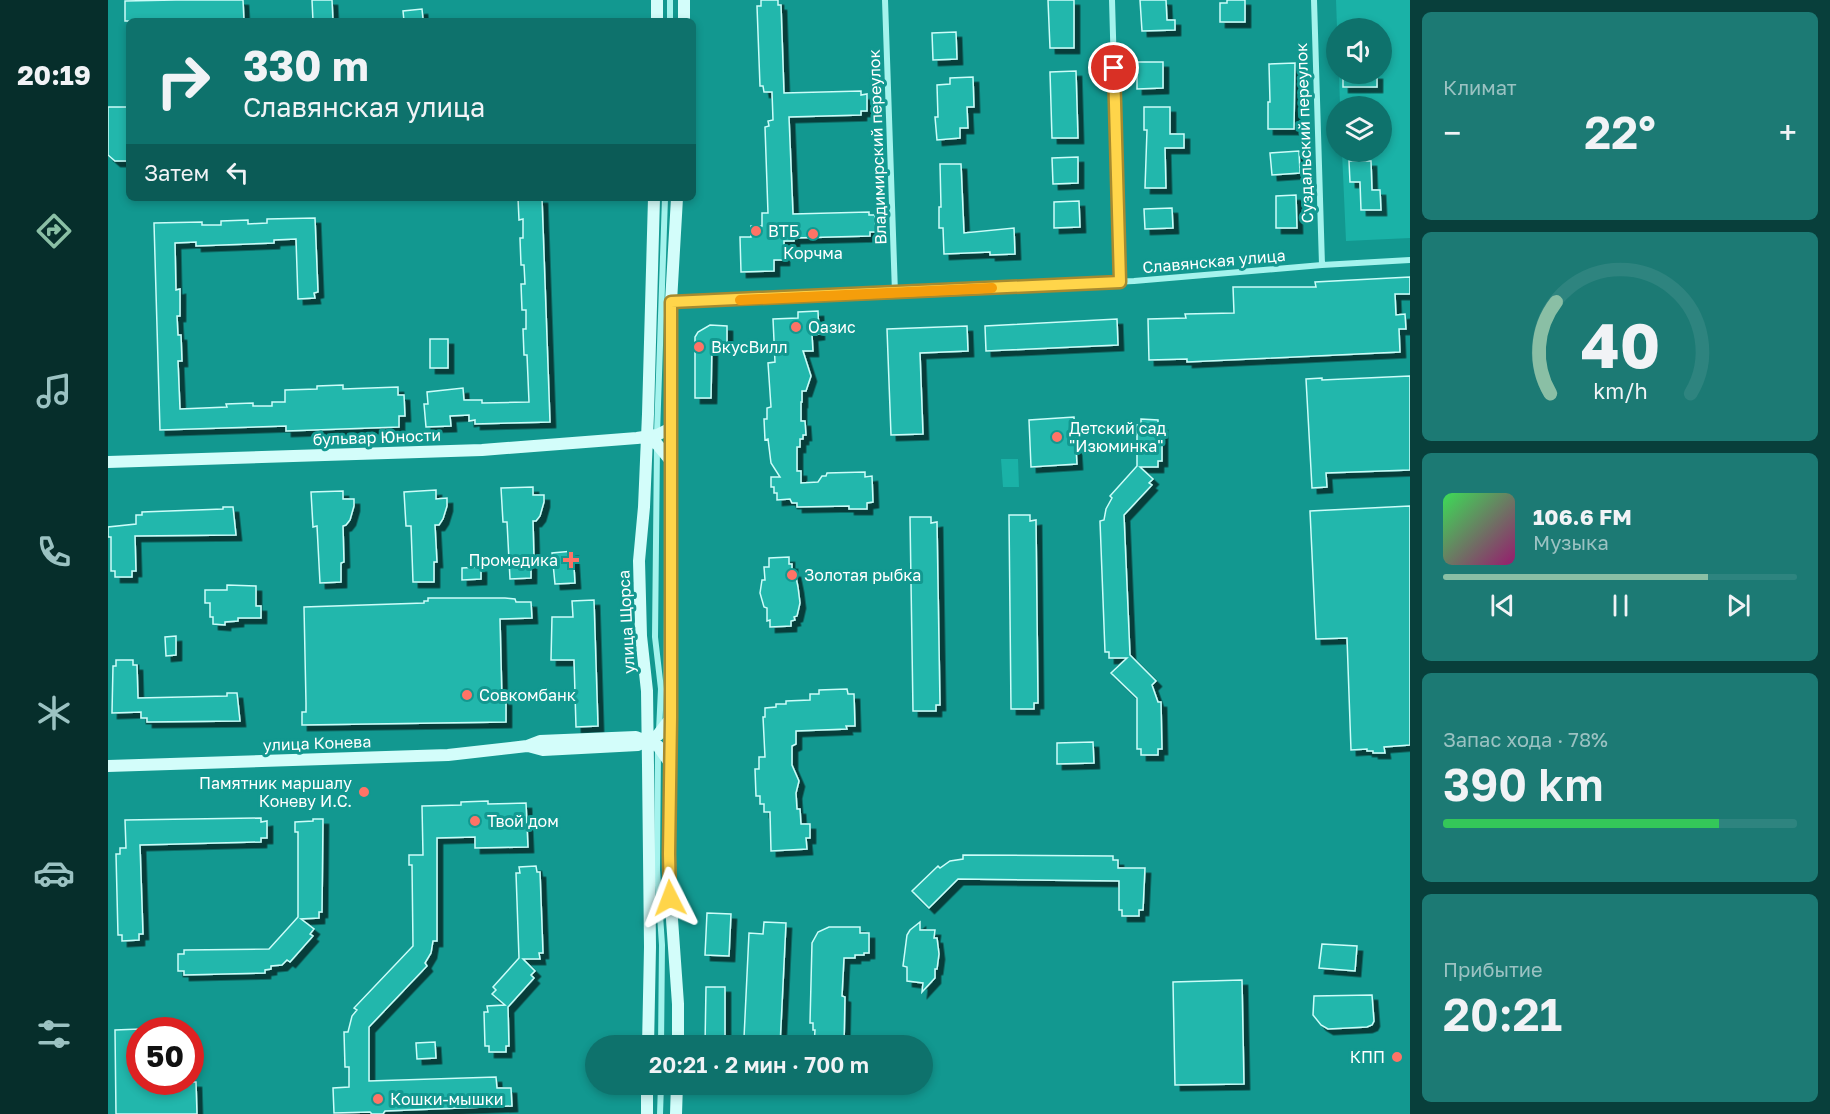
<!DOCTYPE html>
<html lang="ru">
<meta charset="utf-8">
<style>
:root{--surface:#0e726c;--page:#1c7a74;--text:#f1f3f6;--muted:#9bc2c2;--line:#2e847f;--accent:#8abfa5}
body{margin:0;font-family:"Golos Text",sans-serif;background:var(--page);color:var(--text);height:100vh;display:flex;flex-direction:column;font-size:22px;white-space:nowrap}
*{box-sizing:border-box;margin:0}
p{font-size:20px;color:var(--muted)}
.icon{flex:none;width:33px;height:33px;fill:none;stroke:currentColor;stroke-width:2;stroke-linecap:round;stroke-linejoin:round}
.map{position:relative;flex:1;overflow:hidden}
.sheet{display:flex;flex-direction:column;gap:12px;padding:12px;background:#083f3b;width:420px}
.sheet>*{flex:none}
.banner{position:absolute;left:18px;top:18px;width:570px;height:183px;border-radius:9px;box-shadow:0 3px 9px #0003;background:#0e726c;color:var(--text);overflow:hidden}
.tools{position:absolute;left:1218px;top:18px;display:grid;gap:12px}
.tools a{display:grid;place-items:center;width:66px;height:66px;border-radius:50%;background:var(--surface);box-shadow:0 3px 9px #0003;font-size:30px}
.speed{position:absolute;left:18px;top:1017px;display:flex;gap:12px;font-size:30px;font-weight:700;text-align:center}
.speed>*{display:grid;place-content:center;width:78px;height:78px;border-radius:50%;background:var(--surface);box-shadow:0 3px 9px #0003;line-height:1}
.speed .limit{border:9px solid #d22;background:#fff;color:#111}
.pin{position:absolute;display:grid;place-items:center;width:51px;height:51px;color:#fff;margin:-26px;border:3px solid #fff;border-radius:50%;box-shadow:0 2px 6px #0007}
.me{position:absolute;width:66px;margin:-33px;rotate:357deg;stroke-linejoin:round;filter:drop-shadow(0 0 4px #0008)}
.turn{display:flex;align-items:center;gap:21px;height:126px;padding:0 18px;font-size:27px}
.turn .icon{width:78px;height:78px;stroke-width:2.5}
.turn b{display:block;font-size:42px;line-height:51px}
.then{display:flex;align-items:center;height:57px;padding:0 18px;background:#0003;gap:12px;font-size:22px}
.big{font-size:45px;font-weight:600;line-height:1.1}
.sheet .widget{flex:1;display:flex;flex-direction:column;justify-content:center;gap:9px;min-width:0;padding:0 21px;border-radius:9px;background:var(--page)}
.sheet .dial{align-items:center;gap:0}
.dial svg{height:156px;overflow:visible;fill:none;stroke:var(--line);stroke-width:7;stroke-linecap:round;text-anchor:middle}
.dial text{fill:var(--text);stroke:none}
.song{display:flex;align-items:center;gap:18px}
.cover{width:72px;height:72px;border-radius:9px;background:linear-gradient(135deg,hsl(130 70% 55%),hsl(320 70% 35%))}
.played{height:6px;border-radius:3px;background:linear-gradient(90deg,var(--accent) 75%,var(--line) 75%)}
.keys{display:flex;justify-content:space-around;direction:ltr}
.heat{display:flex;justify-content:space-between;align-items:center;font-size:33px;direction:ltr}
.charge{height:9px;border-radius:4px;background:linear-gradient(90deg,#34c759 78%,var(--line) 0)}
.trip{position:absolute;left:477px;top:1035px;width:348px;height:60px;border-radius:30px;background:var(--surface);box-shadow:0 3px 9px #0003;font-weight:600;line-height:60px;text-align:center}
main{display:flex;flex:1;min-height:0}
.tab-bar{display:flex;flex-direction:column;width:108px;justify-content:space-around;align-items:center;background:#062e2b;color:var(--muted)}
.tab-bar .icon{width:42px;height:42px}
.tab-bar .active{color:var(--accent)}
.tab-bar b{font-size:27px;color:var(--text)}
.map>svg:first-child{display:block}
.green{fill:#1ab2a7}
.building{fill:#20b7ac;stroke:#ccfdf9;stroke-width:1.5;filter:url(#shadow)}
.lines{fill:none;stroke-linecap:round;stroke-linejoin:round}
.street{stroke:#a4f3ed;stroke-width:6}
.secondary{stroke:#d3fdfa;stroke-width:12}
.route-casing{stroke:#a68a30;stroke-width:15}
.route{stroke:#ffd54a;stroke-width:10}
.slow{stroke:#f59e0b;stroke-width:10}
.poi-dot{fill:#ff7366;stroke:#129890;stroke-width:2}
.labels{text-anchor:middle;dominant-baseline:central;stroke-width:6;stroke-linejoin:round;paint-order:stroke}
.street-label{font-size:16px;fill:#fff;stroke:#129890}
.poi-label{font-size:16px;fill:#fff;stroke:#129890;text-anchor:start}
</style>
<main>
<nav class="tab-bar">
<b>20:19</b>
<svg class="icon active" aria-label="directions" viewBox="0 0 24 24"><path d="M12 3l9 9-9 9-9-9zM9 14v-3h6M13 9l2 2-2 2"/></svg>
<svg class="icon" aria-label="music" viewBox="0 0 24 24"><path d="M9 18V5l10-2v13"/><circle cx="6" cy="18" r="3"/><circle cx="16" cy="16" r="3"/></svg>
<svg class="icon" aria-label="phone" viewBox="0 0 24 24"><path d="M5 4h4l2 5-3 2q2 4 5 5l2-3 5 2v4C11 20 4 13 5 4z"/></svg>
<svg class="icon" aria-label="climate" viewBox="0 0 24 24"><path d="M12 3v18M4 7l16 10M4 17L20 7"/></svg>
<svg class="icon" aria-label="car" viewBox="0 0 24 24"><path d="M5 17H2v-5l4-1 3-4h7l3 4 3 1v5h-3M9 17h6M6 11h13"/><circle cx="7" cy="17" r="2"/><circle cx="17" cy="17" r="2"/></svg>
<svg class="icon" aria-label="filters" viewBox="0 0 24 24"><path d="M4 7h16M4 17h16"/><circle cx="9" cy="7" r="2"/><circle cx="15" cy="17" r="2"/></svg>
</nav>
<div class="map">
<svg width="1302" height="1114" viewBox="0 0 1302 1114">
<defs>
<filter id="shadow"><feDropShadow dx="5.5" dy="5.5" stdDeviation="0" flood-color="#0009"/></filter>
</defs>
<rect width="100%" height="100%" fill="#129890"/>
<path class="green" d="M1228,0H1302V238L1238,241L1234,152H1274V106H1232L1231,74H1274V28H1229Z
M893,459H910L911,487H895Z"/>
<path class="building" d="M68,0H135L136,21H17V1Z
M204,0H224L225,21H205Z
M653,0H670V5H673L676,93L753,91V95L759,94V111H753V115L681,117L685,214L761,212V215H767L768,232H762V236L686,238V241H676V260H666V271L633,272L632,237H643V226H654V213H660L657,127L661,126L660,121L665,120L664,92H656L655,86H652L649,6H653Z
M940,0H966V48H942Z
M1032,0H1058L1059,20H1067V30L1034,31Z
M1119,0H1137V22H1112V3H1119Z
M314,9L315,19L296,21L295,11Z
M848,32L849,59L825,60L824,33Z
M1029,62H1055V88L1029,89Z
M1187,63L1186,129H1160V102H1162L1161,64Z
M968,71L970,138H944L942,72Z
M1235,74H1269V87H1235Z
M865,77L866,107H859L860,128H852V138L829,140L827,117H830L829,85L842,84V78Z
M0,107H21V161H7L0,155Z
M1036,107H1062V134H1076V148H1057L1058,188H1037L1039,130H1036Z
M1191,151L1192,173L1164,175L1162,153Z
M970,157V183L945,184L944,158Z
M1241,161H1263L1264,190H1272L1273,210H1253L1252,182H1242Z
M832,164H853L856,233L906,228L907,254L882,255V252L836,254L835,228H831V207H833Z
M1188,195L1189,228H1168V196Z
M410,198H434L442,422L367,424V420L361,421V415L342,416L343,426L318,427L316,404H320L319,392L355,388L356,400H374V403L421,402L419,355H416L415,329H418V310H414L413,284H417L416,265H413L412,238H415V219L411,220Z
M971,201L972,227L946,228V202Z
M1064,208L1065,228L1037,229L1036,209Z
M207,218L210,292L206,293L207,298L190,299L188,239L166,240V243L88,246V242L67,243L68,290L72,289V316H69L70,335H73L74,361H70L72,409L119,407L118,404L145,403V406H164V402H177V390L209,389V386L235,385V389L290,387V395H296L297,416H291V427L178,431V426L52,430L46,223L94,222V225H113V221L140,220V224L159,223V219Z
M1302,277V294H1287L1288,315L1297,314L1298,329H1291L1292,352L1079,362V359L1041,360L1040,319L1078,318L1077,314L1126,313L1125,287H1208L1207,282Z
M710,311L711,334L704,335L705,351H695L703,376L698,391H694V402H693V421H697L698,435H695V439H692V447H689V471H693V483L710,482L714,476H718L719,473L757,472V477L764,476L765,502L759,503V509H741V506L689,507V503H684L682,499L669,500V493H666V487H663V477H672L663,463L660,439L657,440L656,419H659V408L663,407L660,363L667,362L665,319L690,318V312Z
M1009,319L1010,345L878,351L877,326Z
M602,325L619,326V344H604L603,398H587V337L590,332Z
M859,326L860,351L812,353L815,434L783,435L779,329Z
M322,339H340V368H322Z
M1302,376V470L1218,473L1219,487L1204,488L1198,379L1214,378V380Z
M966,417L969,464L923,467L921,420Z
M1033,419L1050,420V425H1054V461H1050V467H1032L1045,479L1041,483L1044,485L1016,515L1022,655L1048,681L1044,685L1050,702H1053L1054,749H1050V755H1033V749H1029V698L1003,673L1019,658H1001V652H997L992,521L996,520L998,509L1004,498L1002,496L1029,466V425H1033Z
M425,487V495H436V502L432,516L428,521H425L426,558H423V578L402,579L399,522H395L393,488Z
M328,490V499L339,498V506L335,519L331,525H327L329,562H326V582H305L303,526H298L296,492Z
M235,491V499H246V506L242,520L238,525L235,526L236,562L233,563V582L212,583L209,526L205,527L203,492Z
M1302,506V745L1276,747L1277,753H1265V751H1259V749L1243,750L1239,638L1208,639L1202,511Z
M115,507H125L128,535L27,536L28,571H24V577H7V571H3V537H0V527L28,524V515H34V512L115,509Z
M901,515H922V521L928,520L930,703H926V709H903Z
M802,517H823V523L829,522L832,705H828V711H805Z
M465,551L467,583L447,584L444,553Z
M681,557V564H684V572H687L690,587L692,603L689,616L686,617L687,620L683,621V626L662,627V620L659,621V608L656,607L652,593L654,580H657L656,567H661V558Z
M373,567V579L354,580V568Z
M119,585L148,586V606H153V618H130V621L117,622V625L105,624V617H102V603H97V590H119Z
M320,598H397L407,599L408,602H423L424,618L392,619L394,700H398V722L194,725V712H198V703L196,607L316,603V601H320Z
M486,600L490,726L468,727L466,660H443L444,617H465L464,601Z
M68,636V655L58,656L57,637Z
M8,660H25V665H29L30,698L119,696V693H129L132,721L39,722V718H33V712L4,713L5,666H8Z
M739,689L740,694H746L747,726H738L739,729L688,731V744L684,746V765L691,781L688,793L689,809H692L693,824H702V838H698L699,849L663,851L662,812H656V804H652V796H648L647,769H651V757H657L655,717H657V708L668,707V704H678V701L702,700V694H711V690Z
M985,742L986,763L949,764V743Z
M380,801V804L418,803L420,847L367,848V837L329,838V941H325L323,953L317,963L319,966L261,1027V1081L388,1077L389,1088H403L404,1106L277,1111L275,1114H264L262,1112L226,1113L225,1088L241,1087V1067H237L236,1032H240L244,1016L249,1010L246,1008L305,946L304,865H301V855H315L314,806L353,805V802Z
M153,818V822L159,821V838H153V842L32,845L35,934H31V940L14,941V935H10L8,854H12V848H18L17,820Z
M205,819H215L214,912H211V918L193,919L206,929L202,934L205,936L182,962L179,960L174,965L163,966V969L157,970V973L76,975V971H70V954H76V950L161,949L190,917V832H187V822L205,821Z
M855,855L1005,856V860H1010V868H1037L1035,910H1031V916H1014V910H1011V881L850,879L821,908L804,891L830,866L832,868L842,861L855,859Z
M428,866L429,872H432L435,953H431L432,959H415L427,971L423,975L426,978L400,1007L401,1046H398V1052H381V1046H377L376,1012H380L379,1006L397,1005L384,994L388,990L385,987L411,958L408,873H412L411,867Z
M599,913L623,914L621,956L597,955Z
M656,922L678,923L672,1046H638L636,1038L641,933L655,934Z
M812,922V930H827L826,938H829L831,954L829,969H827V978L814,992L815,983L799,981V967L795,966L799,935L802,930Z
M721,927H752V933H761V953H756V955H747V958H736L734,996L737,997L736,1046H706L707,1030H705V1023H702L704,943L710,932Z
M1214,944L1249,946L1247,971L1211,968Z
M1134,980L1136,1084L1067,1085L1065,982Z
M598,987H617V1046H597Z
M1264,995L1266,1021L1264,1025L1259,1027L1220,1029L1213,1025L1205,1015L1206,996Z
M32,1029V1082H88L89,1114H8L7,1030Z
M327,1042L328,1058L309,1059L308,1043Z"/>
<g class="lines">
<path class="street" d="M777,0L787,293
M1004,0L1012,282
M1206,0L1214,265
M562,21V0
M563,302L1026,281L1214,265L1302,260
M549,434L557,198
M549,447L547,637L553,689L551,731
M550,750L549,870L554,945L553,1046
M552,1114L553,1084"/>
<path class="secondary" d="M549,21V0
M576,21V0
M569,198L563,302L561,877L570,1004V1046
M539,437L549,444L562,460
M0,462L374,450L529,438L549,435L563,428
M420,746L435,750L530,745L550,735L563,718
M0,766L340,755L419,746L432,741L528,737L550,746L562,763
M540,1046L542,947L540,766L539,691L533,636L531,561L536,507L540,414L546,198
M539,1114V1084
M568,1114L569,1084"/>
</g>
<g class="lines">
<defs>
<path id="route" d="M562,898L561,854L563,718V302L1012,282L1006,68"/>
</defs>
<use href="#route" class="route-casing"/>
<use href="#route" class="route"/>
<path class="slow" d="M632,300L884,288"/>
</g>
<g class="poi-dot">
<circle cx="648" cy="231" r="6"/>
<circle cx="705" cy="234" r="6"/>
<circle cx="688" cy="327" r="6"/>
<circle cx="591" cy="347" r="6"/>
<circle cx="949" cy="437" r="6"/>
<path d="M460 551h6v6h6v6h-6v6h-6v-6h-6v-6h6z"/>
<circle cx="684" cy="575" r="6"/>
<circle cx="359" cy="695" r="6"/>
<circle cx="256" cy="792" r="6"/>
<circle cx="367" cy="821" r="6"/>
<circle cx="1289" cy="1057" r="6"/>
<circle cx="270" cy="1099" r="6"/>
</g>
<g class="labels">
<g class="street-label">
<text transform="translate(1196 133) rotate(-92)">Суздальский переулок</text>
<text transform="translate(769 147) rotate(-92)">Владимирский переулок</text>
<text transform="translate(1106 261) rotate(-5)">Славянская улица</text>
<text transform="translate(269 437) rotate(-2)">бульвар Юности</text>
<text transform="translate(518 622) rotate(-93)">улица Щорса</text>
<text transform="translate(209 743) rotate(-2)">улица Конева</text>
</g>
<g class="poi-label">
<text x="660" y="231">ВТБ</text>
<text x="705" y="253" text-anchor="middle">Корчма</text>
<text x="700" y="327">Оазис</text>
<text x="603" y="347">ВкусВилл</text>
<text x="961" y="428">Детский сад<tspan x="961" dy="18">"Изюминка"</tspan></text>
<text x="450" y="560" text-anchor="end">Промедика</text>
<text x="696" y="575">Золотая рыбка</text>
<text x="371" y="695">Совкомбанк</text>
<text x="244" y="783" text-anchor="end">Памятник маршалу<tspan x="244" dy="18">Коневу И.С.</tspan></text>
<text x="379" y="821">Твой дом</text>
<text x="1277" y="1057" text-anchor="end">КПП</text>
<text x="282" y="1099">Кошки-мышки</text>
</g>
</g>
</svg>
<div class="tools">
<a><svg class="icon" aria-label="sound" viewBox="0 0 24 24"><path d="M4 9h4l5-4v14l-5-4H4zM17 9q2 3 0 6"/></svg></a>
<a><svg class="icon" aria-label="layers" viewBox="0 0 24 24"><path d="M12 4l9 5-9 5-9-5zM3 14l9 5 9-5"/></svg></a>
</div>
<div class="speed"><div class="limit">50</div></div>
<div class="pin" style="left:1006px;top:68px;background:#d93025"><svg class="icon" aria-label="arrive" viewBox="0 0 24 24"><path d="M6 21V4h12l-3 4 3 4H6"/></svg></div>
<svg class="me" style="left:562px;top:898px" viewBox="-20 -20 40 40"><path d="M0-17L14 15 0 8-14 15z" fill="#ffd54a" stroke="#fff" stroke-width="4"/></svg>
<div class="trip">20:21 · 2 мин · 700 m</div>
<div class="banner">
<div class="turn"><svg class="icon" aria-label="right" viewBox="0 0 24 24"><path d="M7 20v-9h11M14 6l5 5-5 5"/></svg><div><b>330 m</b>Славянская улица</div></div>
<div class="then">Затем<svg class="icon" aria-label="left" viewBox="0 0 24 24"><path d="M17 20v-9H6M10 6l-5 5 5 5"/></svg></div>
</div>
</div>
<section class="sheet">
<div class="widget"><p>Климат</p>
<div class="heat"><a>−</a><b class="big">22°</b><a>+</a></div>
</div>
<div class="widget dial"><svg viewBox="0 0 100 80">
<path d="M14 69A42 42 0 1 1 86 69"/>
<path d="M14 69A42 42 0 0 1 17 22" stroke="#8abfa5"/>
<text x="50" y="56" font-size="32" font-weight="700">40</text>
<text x="50" y="72" font-size="11">km/h</text>
</svg></div>
<div class="widget">
<div class="song"><i class="cover"></i><div><b>106.6 FM</b><p>Музыка</p></div></div>
<div class="played"></div>
<div class="keys"><svg class="icon" aria-label="previous" viewBox="0 0 24 24"><path d="M18 5L8 12l10 7zM5 5v14"/></svg><svg class="icon" aria-label="pause" viewBox="0 0 24 24"><path d="M8 5v14M16 5v14"/></svg><svg class="icon" aria-label="next" viewBox="0 0 24 24"><path d="M6 5l10 7-10 7zM19 5v14"/></svg></div>
</div>
<div class="widget"><p>Запас хода · 78%</p><b class="big">390 km</b><div class="charge"></div></div>
<div class="widget"><p>Прибытие</p><b class="big">20:21</b></div>
</section>
</main>
